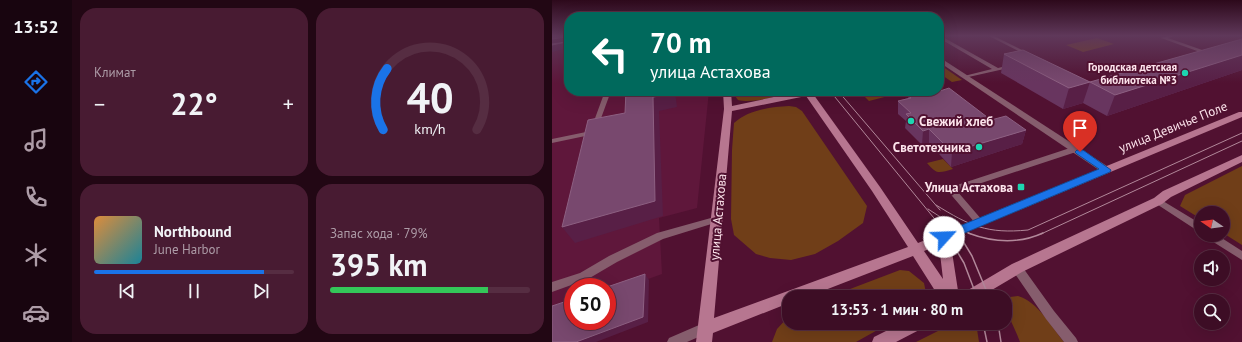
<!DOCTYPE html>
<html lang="ru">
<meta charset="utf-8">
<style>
:root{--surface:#3d0d25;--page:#481b32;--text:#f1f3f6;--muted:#ad9ca7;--line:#562d42;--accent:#1a73e8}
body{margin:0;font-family:"PT Sans",sans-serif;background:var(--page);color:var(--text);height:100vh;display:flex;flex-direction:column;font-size:15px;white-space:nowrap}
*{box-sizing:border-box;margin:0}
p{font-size:13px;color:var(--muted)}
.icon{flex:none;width:22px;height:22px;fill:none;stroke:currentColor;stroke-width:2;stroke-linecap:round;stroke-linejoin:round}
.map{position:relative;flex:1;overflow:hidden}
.sheet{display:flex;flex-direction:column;gap:8px;padding:8px;background:#220714;width:480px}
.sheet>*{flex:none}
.banner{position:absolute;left:12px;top:12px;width:380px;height:84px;border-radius:16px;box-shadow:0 4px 16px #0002,0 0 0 1px var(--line);background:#00695c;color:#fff;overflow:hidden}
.needle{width:26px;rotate:283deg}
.tools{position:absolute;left:642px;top:206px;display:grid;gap:8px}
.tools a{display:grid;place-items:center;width:36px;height:36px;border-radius:50%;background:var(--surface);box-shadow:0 4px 16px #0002,0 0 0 1px var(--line);font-size:20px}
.speed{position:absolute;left:12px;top:278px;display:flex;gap:8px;font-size:20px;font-weight:700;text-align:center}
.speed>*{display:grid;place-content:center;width:52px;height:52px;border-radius:50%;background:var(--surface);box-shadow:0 4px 16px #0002,0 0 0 1px var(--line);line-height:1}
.speed .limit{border:6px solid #d22;background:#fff;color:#111}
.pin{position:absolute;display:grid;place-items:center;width:34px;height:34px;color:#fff;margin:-41px -17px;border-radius:50% 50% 50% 0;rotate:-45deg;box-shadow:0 0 4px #0007}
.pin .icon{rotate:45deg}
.me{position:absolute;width:44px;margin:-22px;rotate:65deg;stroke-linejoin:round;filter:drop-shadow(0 0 3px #0008)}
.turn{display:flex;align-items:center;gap:14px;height:84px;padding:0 20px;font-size:18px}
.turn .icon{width:52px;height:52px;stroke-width:2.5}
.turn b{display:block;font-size:28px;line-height:34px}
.big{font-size:30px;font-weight:600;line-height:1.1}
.sheet .card{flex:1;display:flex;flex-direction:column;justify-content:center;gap:6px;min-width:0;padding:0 14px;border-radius:16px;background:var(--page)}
.sheet .dial{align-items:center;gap:0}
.dial svg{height:104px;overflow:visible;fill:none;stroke:var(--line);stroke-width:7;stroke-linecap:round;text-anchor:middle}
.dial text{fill:var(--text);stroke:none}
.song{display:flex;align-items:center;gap:12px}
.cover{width:48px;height:48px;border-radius:6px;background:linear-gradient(135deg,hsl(30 70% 55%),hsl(190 70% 35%))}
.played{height:4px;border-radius:2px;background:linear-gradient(90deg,var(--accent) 85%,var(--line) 85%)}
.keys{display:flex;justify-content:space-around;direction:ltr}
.heat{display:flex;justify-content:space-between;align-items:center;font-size:22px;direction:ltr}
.charge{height:6px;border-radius:3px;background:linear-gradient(90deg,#34c759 79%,var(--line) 0)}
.sheet .tiles{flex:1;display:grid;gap:8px;grid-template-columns:repeat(2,1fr)}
.trip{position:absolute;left:230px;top:290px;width:230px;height:40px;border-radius:16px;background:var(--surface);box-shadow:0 4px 16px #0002,0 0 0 1px var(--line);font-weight:600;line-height:40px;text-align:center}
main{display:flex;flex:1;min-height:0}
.menu{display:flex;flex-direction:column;width:72px;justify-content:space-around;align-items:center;background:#18050f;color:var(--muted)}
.menu .icon{width:28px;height:28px}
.menu .active{color:var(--accent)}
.menu b{font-size:18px;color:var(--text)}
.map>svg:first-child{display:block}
.built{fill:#5f173b}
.green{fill:#703e18}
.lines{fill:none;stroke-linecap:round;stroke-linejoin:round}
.service{fill:#865d6d;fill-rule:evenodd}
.tertiary{fill:#865d6d;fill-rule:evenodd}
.secondary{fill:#b77690;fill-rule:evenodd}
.tram-far1{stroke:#b2889a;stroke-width:1}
.tram{stroke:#b2889a;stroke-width:1.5}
.wall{fill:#68355f}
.shaded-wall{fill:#581f46}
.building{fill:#78486e;stroke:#8d6082}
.route{fill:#1a73e8;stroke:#114b97}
.poi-dot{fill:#1dd5b1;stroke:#511131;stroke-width:1.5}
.labels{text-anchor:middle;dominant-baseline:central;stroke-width:4;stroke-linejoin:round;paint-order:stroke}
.far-poi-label{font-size:11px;font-weight:bold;fill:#fde4ec;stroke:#511131;text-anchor:end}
.poi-label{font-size:13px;font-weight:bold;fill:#fde4ec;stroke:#511131;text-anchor:end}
.street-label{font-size:13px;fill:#fde4ec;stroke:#511131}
</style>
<main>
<nav class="menu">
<b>13:52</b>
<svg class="icon active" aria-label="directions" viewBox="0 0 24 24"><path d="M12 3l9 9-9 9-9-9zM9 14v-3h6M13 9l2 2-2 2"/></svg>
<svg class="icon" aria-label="music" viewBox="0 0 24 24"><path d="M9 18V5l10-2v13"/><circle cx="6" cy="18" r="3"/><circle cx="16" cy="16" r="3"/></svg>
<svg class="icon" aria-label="phone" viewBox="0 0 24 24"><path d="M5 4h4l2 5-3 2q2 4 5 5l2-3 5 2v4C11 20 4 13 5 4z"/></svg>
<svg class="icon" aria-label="climate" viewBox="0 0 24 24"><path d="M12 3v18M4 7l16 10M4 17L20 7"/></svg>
<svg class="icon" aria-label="car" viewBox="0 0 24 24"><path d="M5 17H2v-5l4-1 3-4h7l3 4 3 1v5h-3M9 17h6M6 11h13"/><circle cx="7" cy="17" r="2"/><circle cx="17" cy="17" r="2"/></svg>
</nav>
<section class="sheet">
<div class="tiles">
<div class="card"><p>Климат</p>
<div class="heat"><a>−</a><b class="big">22°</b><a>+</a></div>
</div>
<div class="card dial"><svg viewBox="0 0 100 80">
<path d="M14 69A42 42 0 1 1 86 69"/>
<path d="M14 69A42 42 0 0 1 17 22" stroke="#1a73e8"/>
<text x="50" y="56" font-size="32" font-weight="700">40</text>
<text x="50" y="72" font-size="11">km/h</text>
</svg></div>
<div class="card">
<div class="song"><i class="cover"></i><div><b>Northbound</b><p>June Harbor</p></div></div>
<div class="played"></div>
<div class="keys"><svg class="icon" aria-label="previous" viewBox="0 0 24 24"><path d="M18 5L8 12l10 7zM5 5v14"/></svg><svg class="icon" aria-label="pause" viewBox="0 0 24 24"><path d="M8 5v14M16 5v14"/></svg><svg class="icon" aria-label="next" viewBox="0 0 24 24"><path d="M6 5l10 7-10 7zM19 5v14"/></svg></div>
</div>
<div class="card"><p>Запас хода · 79%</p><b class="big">395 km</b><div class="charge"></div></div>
</div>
</section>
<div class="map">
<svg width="690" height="342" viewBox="0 0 690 342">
<rect width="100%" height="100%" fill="#511131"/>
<path class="built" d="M0,36H17V91H157L145,208L107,218L110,274L55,294V287H21V306L0,314Z"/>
<path class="green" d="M545,38L562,44L531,52L514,45Z
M387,64L410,80L400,82L387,73Z
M183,91H233C223,99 198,103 186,100L183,96Z
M307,91H341L344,94L317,101Z
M237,106L244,107L250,111L315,206L311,223L286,241L263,254L239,260L218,258L204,254L182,235L179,219L180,150L182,123C196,110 218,107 237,106Z
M391,159L401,169C387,173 385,175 375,163Z
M690,166V245L671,233V213H649V219L628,206L633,195Z
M348,270L357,271L372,283L374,293L373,297H277Z
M466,296C486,302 499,326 512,342H468C464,330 453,312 453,300L458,297Z
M237,316V323H338L304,342H220L225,329Z
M402,323H424L427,342H364Z"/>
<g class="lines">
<path class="service" d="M387,36H389L446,68L458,65L461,67L412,78V76L440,69L387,38Z
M437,36H442L480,55L476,56Z
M616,36H622L616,38L656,52L647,54V53L648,52L609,38Z
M53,91H59L48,121L38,135L0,143V139L34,132L42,121Z
M521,147H524L528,149L527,151L405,191L430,220L432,222L430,224L427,225L424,224L395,190L396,188Z
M606,198L649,224V233L603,203L602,201L603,199Z
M166,216L169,217L171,219L169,221L111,239L65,262L36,279L0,292V282L28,273L57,256L105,233Z
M653,235H665L690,251V260L655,238Z
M465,264L469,265L502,311L524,338L526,342H512L494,319L461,271L460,268L461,265Z
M154,322L158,324L160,328L158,332L135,342H115L117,338Z"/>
<path class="tertiary" d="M387,57L558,168L559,170L558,172H550L387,62Z"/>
<path class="secondary" d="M171,91H179L180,106L250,91H259L328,187L366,243L687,112H690V117L398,239L407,297H387L361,256L255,297H237V303L161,333L160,342H144L172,109ZM254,96L320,191L356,247L162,318L180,111ZM387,245L391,279L372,251Z
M690,155V162L619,197L610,204L470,272L428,297H409L411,293L460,264L602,198L611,191Z
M350,323H374L371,328L344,342H320L322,337Z"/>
<path class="tram-far1" d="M278,91L395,234
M286,91L388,210
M384,205C418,226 435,234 476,230L690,133
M376,209L401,225L419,234
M403,228L407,234
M489,234L690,141"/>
<path class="tram" d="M394,233L412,263L425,297
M406,233L420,256L437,297
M416,233C440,242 467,244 491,233
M431,323L435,342
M446,323L449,342"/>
</g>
<path class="wall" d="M690,39V70L555,116L531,103L511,109L449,73L452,54L538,82Z
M356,96L474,130L470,144L399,167L377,143L370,145L353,128L354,121L346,114V101L356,98Z"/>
<path class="shaded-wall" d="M14,37L16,41H17V46L15,43H14L17,48L0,52V39Z
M690,55V70L555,116L563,95Z
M538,82L531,103L511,109L517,88Z
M119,91H123L125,107L107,111L111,216L23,243L10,227L101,97Z
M377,129V143L370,145L371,131Z
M474,130L470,144L399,167L400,152Z
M93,274L97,280L96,322L44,342H24Z"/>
<path class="building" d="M0,36H17V41L14,42L15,38L14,37L0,39Z
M690,39V55L563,95L538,82Z
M14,42L0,45V44Z
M471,50L538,82L517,88L452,54Z
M397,88L439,120L454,116L474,130L400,152L377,129L371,131L354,114L359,113L346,101L359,98L356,96L376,91H387V90L388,91Z
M74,91H119L120,94L101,97L103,201L10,227L36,120L73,113Z
M93,274L91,317L24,342H0V306L21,299V321H55V287Z"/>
<linearGradient id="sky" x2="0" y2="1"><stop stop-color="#2d091b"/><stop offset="0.43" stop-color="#5f385a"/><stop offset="1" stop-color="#5f385a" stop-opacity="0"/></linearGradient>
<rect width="690" height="83" fill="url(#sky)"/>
<path class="route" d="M525,150H531L559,170L558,172L396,240L392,241L388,240L386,237L388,234L547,169L525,154L523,152Z"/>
<g class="poi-dot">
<circle cx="633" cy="73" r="4"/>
<circle cx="359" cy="121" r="4"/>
<circle cx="427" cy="147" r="4"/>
<rect x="465" y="183" width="8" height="8" rx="2"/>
</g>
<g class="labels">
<g class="far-poi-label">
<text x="625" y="67">Городская детская<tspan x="625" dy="13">библиотека №3</tspan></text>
</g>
<g class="poi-label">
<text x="367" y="121" text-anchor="start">Свежий хлеб</text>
<text x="419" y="147">Светотехника</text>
<text x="461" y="187">Улица Астахова</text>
</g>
<g class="street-label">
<text transform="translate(621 127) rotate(-22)">улица Девичье Поле</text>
<text transform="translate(166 217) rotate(-85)">улица Астахова</text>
</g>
</g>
</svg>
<div class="tools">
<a><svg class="needle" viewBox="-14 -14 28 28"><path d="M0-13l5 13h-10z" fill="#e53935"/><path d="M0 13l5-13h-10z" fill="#ad9ca7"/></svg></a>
<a><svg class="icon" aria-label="sound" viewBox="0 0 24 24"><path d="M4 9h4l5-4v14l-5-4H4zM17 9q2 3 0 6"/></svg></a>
<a><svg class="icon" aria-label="search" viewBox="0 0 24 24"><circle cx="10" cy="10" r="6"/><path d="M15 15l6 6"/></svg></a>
</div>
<div class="speed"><div class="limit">50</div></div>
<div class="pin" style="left:528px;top:152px;background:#d93025"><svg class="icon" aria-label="arrive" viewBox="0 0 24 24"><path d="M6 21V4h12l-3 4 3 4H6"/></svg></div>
<svg class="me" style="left:392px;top:237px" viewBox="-20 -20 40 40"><circle r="19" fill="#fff"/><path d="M0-13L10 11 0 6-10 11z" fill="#1a73e8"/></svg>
<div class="trip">13:53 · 1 мин · 80 m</div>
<div class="banner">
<div class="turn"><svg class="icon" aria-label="left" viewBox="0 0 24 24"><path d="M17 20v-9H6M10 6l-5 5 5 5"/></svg><div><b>70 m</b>улица Астахова</div></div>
</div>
</div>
</main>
